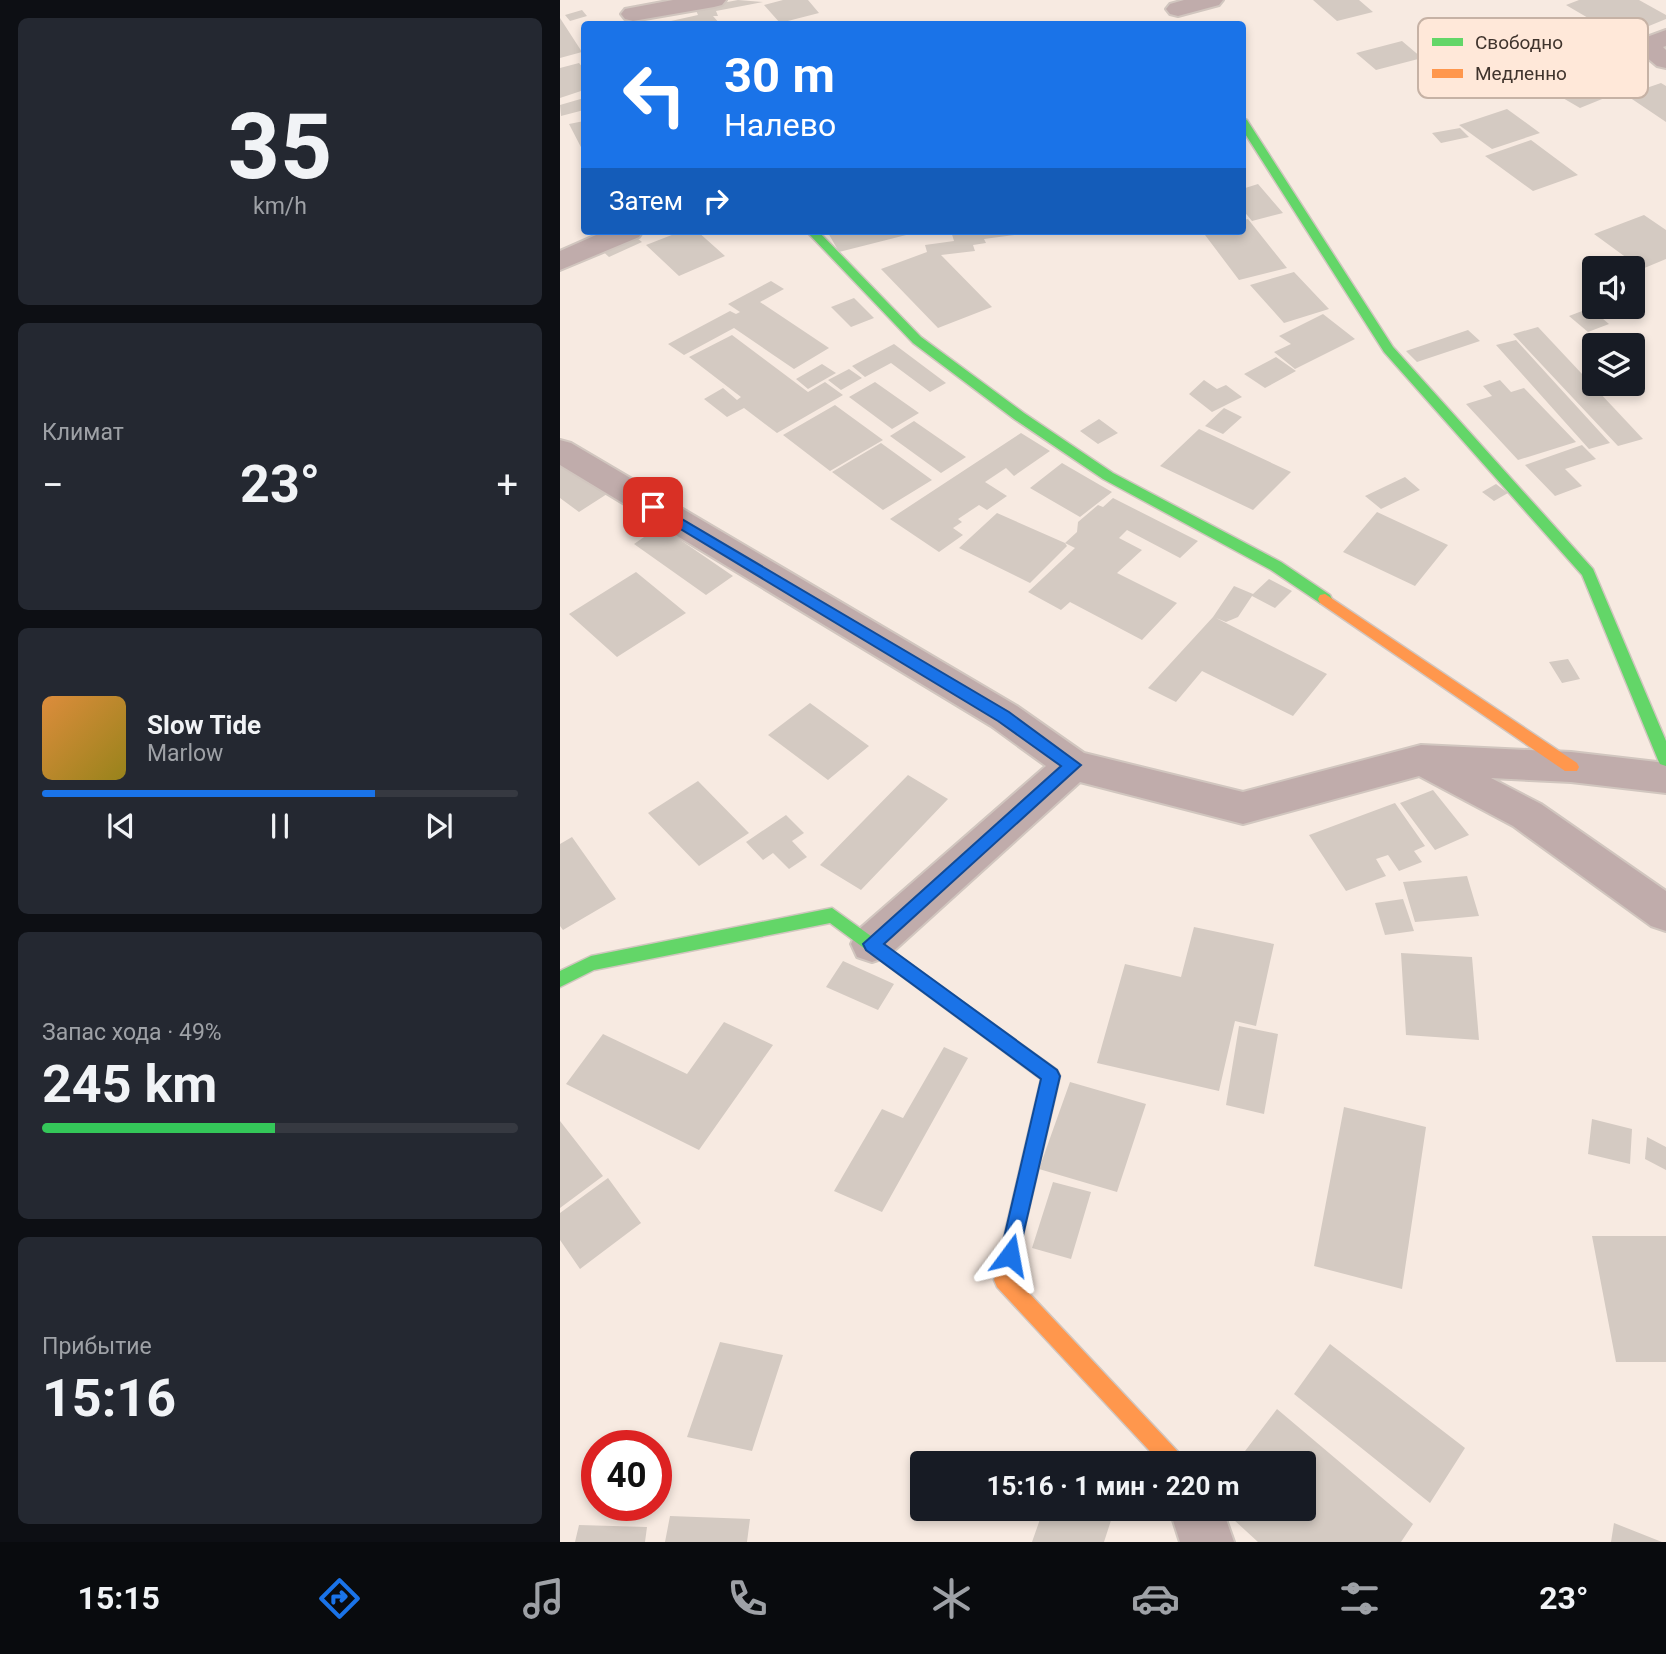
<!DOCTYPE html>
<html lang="ru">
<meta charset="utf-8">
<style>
:root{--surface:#171b24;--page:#242831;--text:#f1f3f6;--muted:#9ea1a6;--line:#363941;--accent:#1a73e8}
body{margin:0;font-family:Roboto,sans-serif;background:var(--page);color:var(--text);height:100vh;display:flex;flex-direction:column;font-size:26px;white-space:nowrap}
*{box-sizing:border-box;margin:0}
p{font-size:23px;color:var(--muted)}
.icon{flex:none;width:38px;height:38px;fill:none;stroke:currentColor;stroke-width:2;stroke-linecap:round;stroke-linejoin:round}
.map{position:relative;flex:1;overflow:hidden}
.details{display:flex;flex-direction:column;gap:18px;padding:18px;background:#0d0f14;width:560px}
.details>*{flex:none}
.top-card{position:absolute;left:21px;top:21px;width:665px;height:214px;border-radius:7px;box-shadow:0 4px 10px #0003;background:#1a73e8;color:#fff;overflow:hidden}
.buttons{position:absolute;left:1022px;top:256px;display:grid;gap:14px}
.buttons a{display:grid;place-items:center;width:63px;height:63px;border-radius:7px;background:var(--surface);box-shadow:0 4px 10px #0003;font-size:35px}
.speed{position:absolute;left:21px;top:1430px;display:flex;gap:14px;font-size:35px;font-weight:700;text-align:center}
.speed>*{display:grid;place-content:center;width:91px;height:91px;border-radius:50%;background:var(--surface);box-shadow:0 4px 10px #0003;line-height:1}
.speed .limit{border:10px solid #d22;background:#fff;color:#111}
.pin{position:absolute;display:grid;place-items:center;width:60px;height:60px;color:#fff;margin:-30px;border-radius:14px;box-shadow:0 4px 10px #0006}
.me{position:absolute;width:77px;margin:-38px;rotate:13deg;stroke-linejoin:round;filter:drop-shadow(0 0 5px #0008)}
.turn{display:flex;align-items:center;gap:24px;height:147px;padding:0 28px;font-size:32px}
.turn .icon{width:91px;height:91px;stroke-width:2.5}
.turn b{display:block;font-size:49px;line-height:60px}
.then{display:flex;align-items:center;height:66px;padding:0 28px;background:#0003;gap:14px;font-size:26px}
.big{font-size:52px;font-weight:700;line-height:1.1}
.details .widget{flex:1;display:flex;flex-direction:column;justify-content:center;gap:10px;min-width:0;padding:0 24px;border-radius:10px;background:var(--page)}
.details .dial{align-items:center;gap:0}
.dial b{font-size:91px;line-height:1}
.song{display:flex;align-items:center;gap:21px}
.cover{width:84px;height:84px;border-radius:10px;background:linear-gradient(135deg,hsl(30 70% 55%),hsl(50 70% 35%))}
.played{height:7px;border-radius:4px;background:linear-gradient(90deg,var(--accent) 70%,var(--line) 70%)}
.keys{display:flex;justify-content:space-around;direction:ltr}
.heat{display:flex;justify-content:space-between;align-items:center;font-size:38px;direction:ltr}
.charge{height:10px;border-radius:5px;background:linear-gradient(90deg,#34c759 49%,var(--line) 0)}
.trip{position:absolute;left:350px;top:1451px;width:406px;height:70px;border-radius:7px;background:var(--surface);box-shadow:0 4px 10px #0003;font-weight:700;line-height:70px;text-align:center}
.menu{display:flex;height:112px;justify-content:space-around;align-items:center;background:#090b0e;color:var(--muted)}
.menu .icon{width:49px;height:49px}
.menu .on{color:var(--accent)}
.menu b{font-size:32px;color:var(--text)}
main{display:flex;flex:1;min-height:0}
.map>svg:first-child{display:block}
.building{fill:#d4cac2}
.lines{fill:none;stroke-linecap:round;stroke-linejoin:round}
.street-casing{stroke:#d1c6bf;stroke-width:4}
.fast-casing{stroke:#d1c6bf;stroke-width:3}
.slow-casing{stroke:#d1c6bf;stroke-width:3}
.street{fill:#c0acab;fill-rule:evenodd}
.fast{fill:#63d668;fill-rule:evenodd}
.slow{fill:#ff974d;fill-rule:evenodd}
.route{fill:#1a73e8;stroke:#114b97;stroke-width:2}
.key{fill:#ffe8d9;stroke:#c6b2a5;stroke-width:2}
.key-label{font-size:19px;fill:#40342d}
</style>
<main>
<section class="details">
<div class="widget dial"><b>35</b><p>km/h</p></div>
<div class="widget"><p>Климат</p>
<div class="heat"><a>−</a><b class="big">23°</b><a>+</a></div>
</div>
<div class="widget">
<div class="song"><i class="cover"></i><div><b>Slow Tide</b><p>Marlow</p></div></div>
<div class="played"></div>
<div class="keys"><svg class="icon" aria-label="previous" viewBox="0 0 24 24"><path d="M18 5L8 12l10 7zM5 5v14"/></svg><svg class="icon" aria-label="pause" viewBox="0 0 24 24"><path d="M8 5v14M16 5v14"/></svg><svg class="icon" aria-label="next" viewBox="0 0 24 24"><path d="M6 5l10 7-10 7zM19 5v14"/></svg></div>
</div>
<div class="widget"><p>Запас хода · 49%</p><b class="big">245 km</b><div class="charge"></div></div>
<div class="widget"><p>Прибытие</p><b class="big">15:16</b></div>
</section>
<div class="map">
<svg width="1106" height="1542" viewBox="0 0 1106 1542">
<rect width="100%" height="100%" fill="#f7eae1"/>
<path class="building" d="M178,0L203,2L156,11L158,16H153L160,24H113L111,21L138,15L135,8Z
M223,0H248L259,13L220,23L204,5Z
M753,0H799L813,12L777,21Z
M1019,0H1079L1106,15V19L1084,28L1088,31L1026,54L996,37L1035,22L1006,5Z
M22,10L27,16L10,21L5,15Z
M0,18L22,52L0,58Z
M842,41L862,58L816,70L796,53Z
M19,63L24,69V90L0,98V68Z
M1028,81L1052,95L1020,108L996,94Z
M1101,83L1106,86V122L1066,95Z
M24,98V110L1,116L0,105Z
M947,109L980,133L932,149L899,125Z
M24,121V153L9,124Z
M900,128L909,137L881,143L872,133Z
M971,140L1018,175L973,191L925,156Z
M698,184L723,213L692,221L682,209V189Z
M1084,215L1106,230V259L1082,269L1034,234Z
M688,219L727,268L679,280L642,231H682V220Z
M122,231H137L165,256L119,276L86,245Z
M267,231H358V232L279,252Z
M391,231L470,233L424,239L426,243L413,245L415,251L381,255L432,307L378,328L321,269L367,252L365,245L394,241Z
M71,233L82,242L49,257L38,247Z
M734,272L769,309L724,323L690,285Z
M211,281L224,289L200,302L269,348L234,369L174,328L124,355L108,344L170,311L176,314L180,312L168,304Z
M294,298L314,318L291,327L271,307Z
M1030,308L1049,324L1028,332L1009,316Z
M763,314L795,339L735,369L714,352L731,344L719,336Z
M978,327L1083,439L1058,446L953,334Z
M908,330L920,341L857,362L846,351Z
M172,335L248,392L265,382L283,395L217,433L184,408L167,417L144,399L163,388L177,400L181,397L129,357Z
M956,340L1050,443L1029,449L936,345Z
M334,344L386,383L370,392L331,363L305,377L292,366Z
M716,357L736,371L705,388L684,374Z
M262,364L276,373L248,389L236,379Z
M289,369L302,378L281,390L268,380Z
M644,380L657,389L666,385L682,397L652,412L629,394Z
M940,380L951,392L964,388L1016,442L958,460L906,404L932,396L923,386Z
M315,382L359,413L332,429L289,397Z
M275,405L323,440L270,471L223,435Z
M664,408L682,417L663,434L645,426Z
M539,419L558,433L538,444L520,431Z
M354,421L406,457L381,473L330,436Z
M639,429L731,472L693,510L600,466Z
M461,433L490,451L454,476L446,468L425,482L447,496L427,510L419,505L398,519L402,522L393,528L403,535L379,552L330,519Z
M321,443L372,480L323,510L272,472Z
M1022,445L1036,459L1005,469L1022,486L995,496L965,465Z
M0,460L47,494L19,512L0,498Z
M502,463L552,492L520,517L470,488Z
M845,477L860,490L821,509L805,496Z
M936,484L948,493L934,501L922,492Z
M553,498L638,541L620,558L567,530L559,538L582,550L557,573L617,603L582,640L510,602L501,610L468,592L515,548L505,543L507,546L470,583L399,548L437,513L505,543L517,532L518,522L538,505L543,507Z
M817,512L888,545L855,586L783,552Z
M100,526L173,576L146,595L74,544Z
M76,572L126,613L57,657L9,614Z
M709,579L732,591L715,608L692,596L678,617L666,622L656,618L767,674L733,716L642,671L616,702L588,688L653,617L674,586L693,594Z
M1008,659L1020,679L1002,683L989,662Z
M250,703L309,746L268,780L208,735Z
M348,775L388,799L301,890L260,865Z
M138,781L189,833L139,866L88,813Z
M873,790L909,835L875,850L840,803Z
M835,803L865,846L854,851L862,862L839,871L828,855L816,859L826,876L786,891L749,835Z
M226,815L244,833L232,841L247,857L229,869L213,853L203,860L186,842Z
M12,837L56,899L3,930L0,926V844Z
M907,876L919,916L855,922L843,882Z
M843,899L854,931L825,935L815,903Z
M634,927L714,944L696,1026L675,1021L659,1091L537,1063L565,964L621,977Z
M841,953L912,957L919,1040L846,1035Z
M283,961L334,984L318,1010L266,987Z
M164,1022L213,1045L139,1150L6,1084L43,1034L127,1074Z
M679,1026L718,1034L704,1114L666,1105Z
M384,1047L408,1058L322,1212L274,1191L322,1109L343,1118Z
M510,1082L586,1104L557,1192L479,1169Z
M784,1107L866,1127L842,1289L754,1266Z
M1032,1119L1072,1129L1070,1164L1028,1154Z
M0,1121L43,1176L0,1208Z
M1087,1137L1106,1147V1170L1085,1159Z
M48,1178L81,1223L20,1269L0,1240V1213Z
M493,1182L531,1192L511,1259L472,1248Z
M1032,1236H1106V1362H1056Z
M160,1342L223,1355L192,1451L127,1437Z
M770,1344L905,1448L870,1503L734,1394Z
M717,1409L853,1524L841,1542H698L661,1508H744V1463H676Z
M484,1508H555L544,1542H472Z
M110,1516L190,1519L187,1542H105Z
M1054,1523L1102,1542H1051Z
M19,1525L87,1527L85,1542H15Z"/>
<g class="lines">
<defs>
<path id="street" d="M113,0H166L162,5L154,7L73,21L65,19L61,14L65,9Z
M624,0H663L659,5L618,16L610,14L606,9L610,4Z
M1106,30V46L1103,47L1106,50V68L1097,66L1073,46L1076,41Z
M45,231H83L79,237L0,270V251Z
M0,440L11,443L457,706L524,753L683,792L861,745L1011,752L1106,763V793L1011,782L931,778L981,804L1106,891V931L1091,926L953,826L859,776L683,824L520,782L327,957L312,962L297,957L291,944L297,931L486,766L431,726L0,465Z
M609,1508H662L674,1542H620Z"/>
<path id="fast" d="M682,117L687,120L833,347L1033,569L1106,741V766L1100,764L1098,760L1022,575L824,352L682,129Z
M246,231H258L361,337L464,413L553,473L721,562L770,595L772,599L770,603H760L711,570L543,479L454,419L353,343Z
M272,908L497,1070L500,1076L452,1282L445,1285L438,1282L435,1275L481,1079L270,923L34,970L0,987V971L31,956Z"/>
<path id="slow" d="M765,594L1017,763L1019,767L1017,771H1005L760,603L758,599L760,595Z
M445,1265L452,1268L454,1277L622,1456L626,1463H601L437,1287L434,1280L438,1268Z"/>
</defs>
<use href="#street" class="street-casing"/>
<use href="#fast" class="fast-casing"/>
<use href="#slow" class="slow-casing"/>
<use href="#street" class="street"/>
<use href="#fast" class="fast"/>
<use href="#slow" class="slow"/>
</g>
<path class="route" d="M93,502L449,712L521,765L324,944L497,1070L500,1076L457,1261L450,1264L443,1261L440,1255L481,1079L306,950L303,944L501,766L438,721L89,510V503Z"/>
<rect x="858" y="18" width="230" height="80" rx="10" class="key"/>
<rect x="872" y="38" width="31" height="8" fill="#63d668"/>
<rect x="872" y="69" width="31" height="9" fill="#ff974d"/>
<g class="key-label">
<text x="915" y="49">Свободно</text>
<text x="915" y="80">Медленно</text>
</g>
</svg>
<div class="buttons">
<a><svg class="icon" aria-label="sound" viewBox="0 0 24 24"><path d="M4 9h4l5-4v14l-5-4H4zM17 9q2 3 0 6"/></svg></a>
<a><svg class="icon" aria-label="layers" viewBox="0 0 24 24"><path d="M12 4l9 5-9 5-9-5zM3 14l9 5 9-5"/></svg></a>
</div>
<div class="speed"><div class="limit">40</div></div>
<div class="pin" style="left:93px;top:507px;background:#d93025"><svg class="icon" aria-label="arrive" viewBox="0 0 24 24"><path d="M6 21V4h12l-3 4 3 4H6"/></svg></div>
<svg class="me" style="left:450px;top:1255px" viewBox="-20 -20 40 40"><path d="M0-17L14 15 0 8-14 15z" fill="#1a73e8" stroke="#fff" stroke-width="4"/></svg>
<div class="trip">15:16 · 1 мин · 220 m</div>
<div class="top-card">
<div class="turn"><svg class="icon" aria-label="left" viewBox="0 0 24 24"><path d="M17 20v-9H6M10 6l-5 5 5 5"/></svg><div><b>30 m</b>Налево</div></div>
<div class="then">Затем<svg class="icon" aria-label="right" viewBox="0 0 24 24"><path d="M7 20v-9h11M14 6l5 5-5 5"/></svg></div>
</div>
</div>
</main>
<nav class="menu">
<b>15:15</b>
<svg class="icon on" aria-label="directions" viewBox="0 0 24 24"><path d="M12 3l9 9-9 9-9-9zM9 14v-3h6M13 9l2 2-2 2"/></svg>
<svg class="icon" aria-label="music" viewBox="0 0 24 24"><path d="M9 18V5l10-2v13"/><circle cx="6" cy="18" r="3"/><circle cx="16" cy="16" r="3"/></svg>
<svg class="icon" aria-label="phone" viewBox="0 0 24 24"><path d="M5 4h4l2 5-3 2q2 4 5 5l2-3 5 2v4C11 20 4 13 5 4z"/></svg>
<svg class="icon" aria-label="climate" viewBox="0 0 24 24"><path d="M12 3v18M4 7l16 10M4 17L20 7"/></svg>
<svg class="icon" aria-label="car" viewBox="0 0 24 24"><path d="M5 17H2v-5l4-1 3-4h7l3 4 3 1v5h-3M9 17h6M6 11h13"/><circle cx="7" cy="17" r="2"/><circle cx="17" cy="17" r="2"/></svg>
<svg class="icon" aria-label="filters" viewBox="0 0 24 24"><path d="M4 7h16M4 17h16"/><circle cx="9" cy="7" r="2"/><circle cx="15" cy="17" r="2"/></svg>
<b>23°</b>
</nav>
